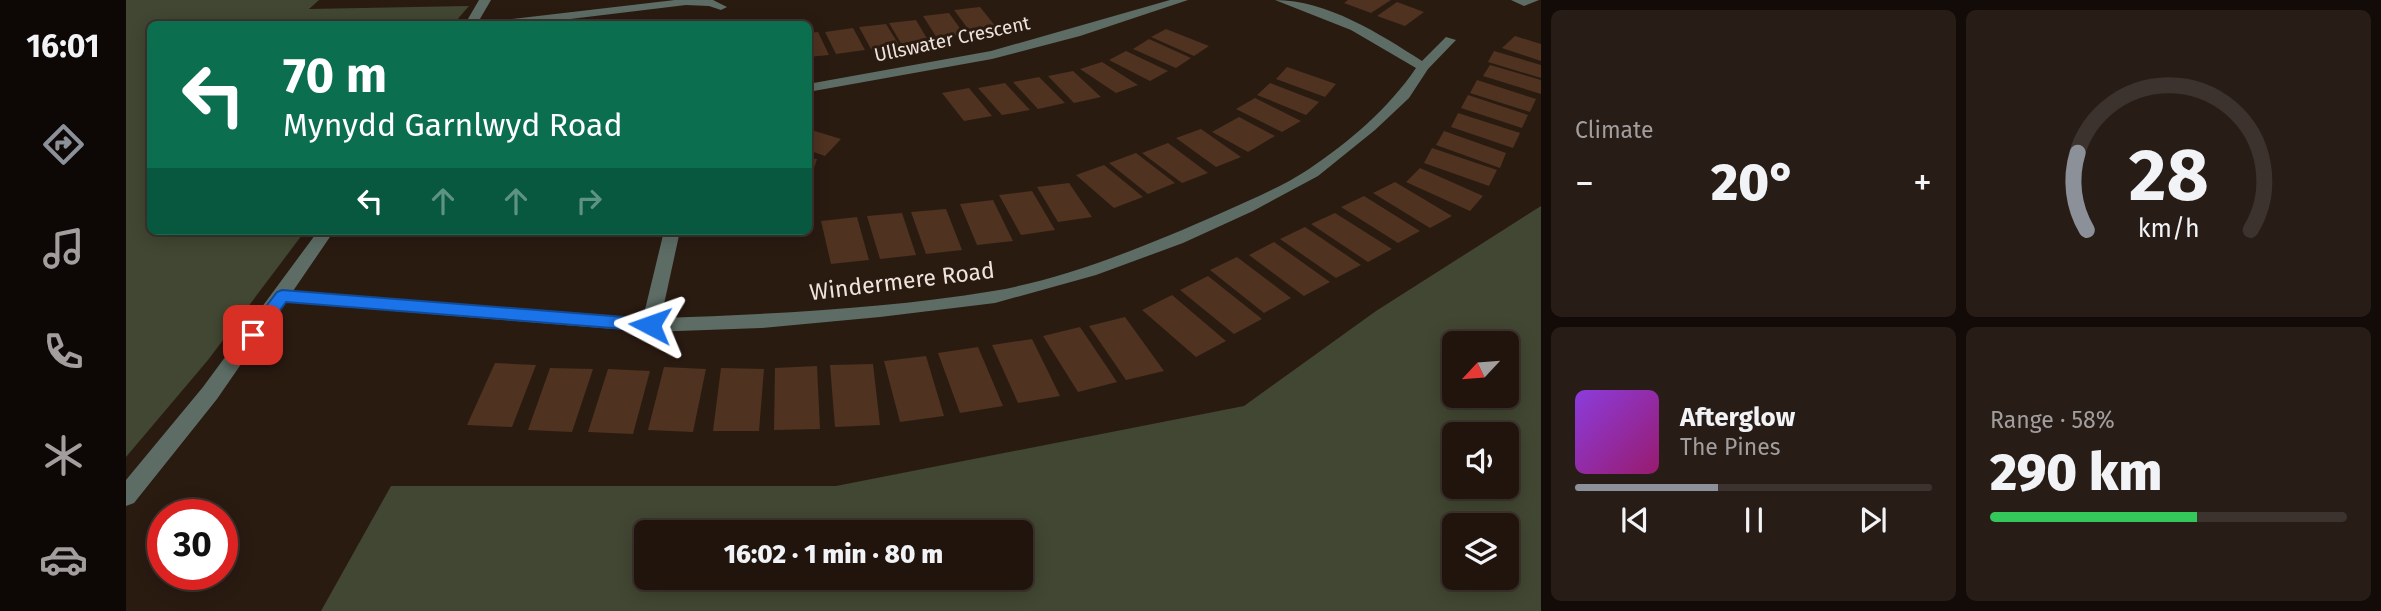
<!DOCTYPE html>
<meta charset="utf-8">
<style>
:root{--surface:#20140d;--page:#281d16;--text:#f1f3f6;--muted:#a29e9d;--line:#3d332e;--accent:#8c9099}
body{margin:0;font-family:"Fira Sans",sans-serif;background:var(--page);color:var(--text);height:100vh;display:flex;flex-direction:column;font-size:26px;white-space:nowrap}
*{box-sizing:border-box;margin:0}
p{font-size:23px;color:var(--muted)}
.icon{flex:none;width:38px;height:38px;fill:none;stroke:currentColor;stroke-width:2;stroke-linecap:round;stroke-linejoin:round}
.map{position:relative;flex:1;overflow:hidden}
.side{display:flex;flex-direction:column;gap:10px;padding:10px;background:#120b07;width:840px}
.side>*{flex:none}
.guide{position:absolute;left:21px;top:21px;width:665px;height:214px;border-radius:10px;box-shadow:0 4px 18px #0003,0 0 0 2px var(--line);background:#0b6e4f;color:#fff;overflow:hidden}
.needle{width:46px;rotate:244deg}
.fabs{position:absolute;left:1316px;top:331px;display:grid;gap:14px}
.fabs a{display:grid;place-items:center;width:77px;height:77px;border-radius:10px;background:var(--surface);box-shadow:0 4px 18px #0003,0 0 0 2px var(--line);font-size:35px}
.speed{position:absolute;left:21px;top:499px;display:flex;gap:14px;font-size:35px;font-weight:700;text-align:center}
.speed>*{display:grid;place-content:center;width:91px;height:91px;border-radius:50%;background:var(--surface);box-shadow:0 4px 18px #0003,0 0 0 2px var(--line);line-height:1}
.speed .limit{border:10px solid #d22;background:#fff;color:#111}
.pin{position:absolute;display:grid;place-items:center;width:60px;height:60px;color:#fff;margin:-30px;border-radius:14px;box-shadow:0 4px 10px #0006}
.me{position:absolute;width:77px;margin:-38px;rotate:274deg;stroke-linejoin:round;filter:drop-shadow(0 0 5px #0008)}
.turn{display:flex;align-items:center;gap:24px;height:147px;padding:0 21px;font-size:32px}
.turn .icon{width:91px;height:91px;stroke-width:2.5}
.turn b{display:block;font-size:49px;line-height:60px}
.lanes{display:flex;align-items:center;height:66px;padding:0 21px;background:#0003;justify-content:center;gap:35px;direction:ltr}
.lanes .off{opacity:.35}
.big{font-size:52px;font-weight:800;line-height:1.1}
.side .tile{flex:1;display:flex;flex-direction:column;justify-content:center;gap:10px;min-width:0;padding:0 24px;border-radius:10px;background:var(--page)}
.side .dial{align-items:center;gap:0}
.dial svg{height:182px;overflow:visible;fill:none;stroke:var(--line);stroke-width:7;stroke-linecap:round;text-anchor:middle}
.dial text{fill:var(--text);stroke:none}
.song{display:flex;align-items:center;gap:21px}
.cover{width:84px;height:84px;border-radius:10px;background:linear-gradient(135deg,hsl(270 70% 55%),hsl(320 70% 35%))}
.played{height:7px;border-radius:4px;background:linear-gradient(90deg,var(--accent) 40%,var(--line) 40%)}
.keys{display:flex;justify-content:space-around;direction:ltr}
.heat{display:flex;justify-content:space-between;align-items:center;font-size:38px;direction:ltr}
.charge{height:10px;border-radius:5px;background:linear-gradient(90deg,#34c759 58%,var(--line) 0)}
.side .tiles{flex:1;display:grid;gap:10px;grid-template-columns:repeat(2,1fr)}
.trip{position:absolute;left:508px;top:520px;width:399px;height:70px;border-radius:10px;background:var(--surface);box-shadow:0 4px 18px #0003,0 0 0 2px var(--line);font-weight:800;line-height:70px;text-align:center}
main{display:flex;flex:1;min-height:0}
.menu{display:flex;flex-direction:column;width:126px;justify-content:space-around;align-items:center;background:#0d0805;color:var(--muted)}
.menu .icon{width:49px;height:49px}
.menu .active{color:var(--accent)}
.menu b{font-size:32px;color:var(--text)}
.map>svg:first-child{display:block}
.green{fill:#414732;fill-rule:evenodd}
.building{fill:#4f3220}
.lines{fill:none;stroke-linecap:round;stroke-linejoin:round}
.minor{fill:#5d6d65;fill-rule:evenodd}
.route{fill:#1a73e8;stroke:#114b97;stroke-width:2}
.labels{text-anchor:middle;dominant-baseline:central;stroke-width:6;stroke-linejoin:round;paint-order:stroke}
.far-street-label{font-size:19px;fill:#eee3dd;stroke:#2a1b11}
.street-label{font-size:23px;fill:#eee3dd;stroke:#2a1b11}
</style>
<main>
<nav class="menu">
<b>16:01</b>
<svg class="icon active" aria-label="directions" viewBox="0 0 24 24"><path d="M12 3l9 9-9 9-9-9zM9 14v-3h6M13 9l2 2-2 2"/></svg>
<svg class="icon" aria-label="music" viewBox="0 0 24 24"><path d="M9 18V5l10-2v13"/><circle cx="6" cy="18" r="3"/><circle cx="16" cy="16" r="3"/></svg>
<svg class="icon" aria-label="phone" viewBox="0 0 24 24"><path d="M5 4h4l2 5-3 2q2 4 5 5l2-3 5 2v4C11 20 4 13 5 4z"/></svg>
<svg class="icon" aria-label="climate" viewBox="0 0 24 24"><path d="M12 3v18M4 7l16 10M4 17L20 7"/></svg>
<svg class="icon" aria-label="car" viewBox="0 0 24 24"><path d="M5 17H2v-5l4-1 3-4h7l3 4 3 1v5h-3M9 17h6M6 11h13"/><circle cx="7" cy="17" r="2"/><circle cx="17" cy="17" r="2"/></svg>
</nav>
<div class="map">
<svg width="1415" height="611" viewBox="0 0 1415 611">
<rect width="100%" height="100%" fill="#2a1b11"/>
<path class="green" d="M0,0H193L183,9L343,6L330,21L317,24H24V231H179L82,360L0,457Z
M1415,206V611H195L265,486H710L1118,406L1250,311ZM1381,343V396H1328V343ZM1381,434V486H1328V434ZM1381,525V578H1328V525ZM894,532V578H520V532Z"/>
<path class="building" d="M1222,0H1265L1245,13L1218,3Z
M1271,2L1298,12L1279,26L1251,16Z
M854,7L870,27L843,30L828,10Z
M823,13L838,34L811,38L797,16Z
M790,20L803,42L776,45L763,23Z
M760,24L773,45L745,49L733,27Z
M727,28L739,50L710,54L699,32Z
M1040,29L1083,46L1068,56L1025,37Z
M692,32L703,55L682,57V33Z
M1389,36L1415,44V61L1376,48Z
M1023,39L1065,58L1050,68L1007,49Z
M1000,51L1042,71L1024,81L983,60Z
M1368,51L1415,65V78L1362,62Z
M976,62L1012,85L990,93L954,69Z
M1364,65L1415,80V94L1357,76Z
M1161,67L1210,84L1199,97L1150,79Z
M947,71L975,97L948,103L922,76Z
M913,77L939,103L912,109L887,82Z
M1351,80L1410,99L1404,112L1344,93Z
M879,83L904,110L876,115L852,88Z
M1144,83L1193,102L1180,115L1131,95Z
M843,88L866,116L838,121L816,93Z
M1342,95L1402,115L1396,128L1335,108Z
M1129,98L1175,121L1156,132L1110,109Z
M1332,113L1394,133L1387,148L1325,127Z
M1113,117L1149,136L1122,152L1086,132Z
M682,129L715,139L699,156L682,150Z
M1075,129L1115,157L1090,167L1050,138Z
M1318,131L1380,153L1374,168L1310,145Z
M1042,143L1082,173L1056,183L1016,153Z
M1306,148L1371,170L1363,186L1298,163Z
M1010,153L1049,183L1022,194L983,163Z
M682,158L691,159L683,183H682Z
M978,165L1017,197L988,208L950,175Z
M1294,168L1357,196L1344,211L1280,182Z
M1269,182L1326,216L1304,228L1247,193Z
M943,183L966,217L932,222L911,187Z
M906,191L929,230L895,235L873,195Z
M1238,196L1294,231L1272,243L1215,207Z
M867,200L887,241L851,245L834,204Z
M820,209L836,250L800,254L785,212Z
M776,213L790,255L754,259L741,216Z
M1209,213L1266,249L1242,262L1185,224Z
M731,217L743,260L705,264L695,221Z
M1179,227L1235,265L1210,278L1154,239Z
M1148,242L1204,282L1178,296L1123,255Z
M1111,257L1165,298L1138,313L1084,270Z
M1082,276L1136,319L1108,334L1054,290Z
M1046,295L1100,341L1070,357L1016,310Z
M999,317L1038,371L1000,380L963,326Z
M954,327L991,382L952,392L917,336Z
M906,339L934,396L892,403L866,345Z
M852,347L877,406L834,413L812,353Z
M800,356L818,416L774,422L758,361Z
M369,363L410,365L386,427L341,425Z
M747,364L754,425L709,427L704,365Z
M691,366L694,429L648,430L649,368Z
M538,367L580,369L567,432L522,430Z
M424,368L467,369L446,432L402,430Z
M595,368L638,369L633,431H587Z
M482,369L524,371L507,434L462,432Z"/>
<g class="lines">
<path class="minor" d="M353,0H365L351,24H339Z
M549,0H587L601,7L595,10L583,6L560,5L403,24H372L378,20Z
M1044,0H1062L954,36L866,59L682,92V84L865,51Z
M1149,0C1201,0 1254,34 1296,61L1320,37L1330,40L1302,69L1283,98L1249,130L1192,176L1127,211L1057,243L970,275L869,303L754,317L635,328L524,332L158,302L91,399L8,503L0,506V480L77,387L192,231H208L167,291L517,318L538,231H554L535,318C645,314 758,309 867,291C940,279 1025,244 1093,214C1122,201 1156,187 1183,169C1223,142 1263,108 1290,68L1225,30Z
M1385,0H1413L1398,6Z"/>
</g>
<path class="route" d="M156,290L524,319L532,325L524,331L160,302L133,339H122L119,335L122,330L151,292Z"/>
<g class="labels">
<g class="far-street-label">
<text transform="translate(826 39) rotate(-12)">Ullswater Crescent</text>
</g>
<g class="street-label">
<text transform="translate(776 281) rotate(-7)">Windermere Road</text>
</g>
</g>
</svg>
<div class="fabs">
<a><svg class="needle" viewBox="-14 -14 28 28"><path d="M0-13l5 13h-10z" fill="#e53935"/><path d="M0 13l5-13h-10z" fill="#a29e9d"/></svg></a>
<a><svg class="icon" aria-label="sound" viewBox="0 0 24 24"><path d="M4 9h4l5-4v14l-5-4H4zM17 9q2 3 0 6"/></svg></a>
<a><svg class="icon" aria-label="layers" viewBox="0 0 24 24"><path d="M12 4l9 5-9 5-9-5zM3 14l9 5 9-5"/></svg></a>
</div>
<div class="speed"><div class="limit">30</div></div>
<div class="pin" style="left:127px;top:335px;background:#d93025"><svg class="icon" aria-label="arrive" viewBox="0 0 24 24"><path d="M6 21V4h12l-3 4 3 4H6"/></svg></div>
<svg class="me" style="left:524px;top:325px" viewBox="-20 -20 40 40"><path d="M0-17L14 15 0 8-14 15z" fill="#1a73e8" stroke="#fff" stroke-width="4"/></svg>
<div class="trip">16:02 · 1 min · 80 m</div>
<div class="guide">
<div class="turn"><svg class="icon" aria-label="left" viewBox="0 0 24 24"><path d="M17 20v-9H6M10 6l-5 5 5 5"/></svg><div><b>70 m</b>Mynydd Garnlwyd Road</div></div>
<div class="lanes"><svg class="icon" aria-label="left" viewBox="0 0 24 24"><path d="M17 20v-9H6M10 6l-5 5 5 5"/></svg><svg class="icon off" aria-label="ahead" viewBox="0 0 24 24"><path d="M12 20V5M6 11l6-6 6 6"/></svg><svg class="icon off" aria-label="ahead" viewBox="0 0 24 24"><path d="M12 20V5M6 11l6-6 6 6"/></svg><svg class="icon off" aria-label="right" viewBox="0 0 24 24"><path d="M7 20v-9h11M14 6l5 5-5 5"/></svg></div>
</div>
</div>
<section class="side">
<div class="tiles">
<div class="tile"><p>Climate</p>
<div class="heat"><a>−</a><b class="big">20°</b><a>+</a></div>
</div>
<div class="tile dial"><svg viewBox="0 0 100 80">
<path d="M14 69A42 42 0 1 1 86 69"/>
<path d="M14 69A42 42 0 0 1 10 35" stroke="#8c9099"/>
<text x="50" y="56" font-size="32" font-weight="700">28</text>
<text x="50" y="72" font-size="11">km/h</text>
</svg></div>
<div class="tile">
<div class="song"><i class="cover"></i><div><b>Afterglow</b><p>The Pines</p></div></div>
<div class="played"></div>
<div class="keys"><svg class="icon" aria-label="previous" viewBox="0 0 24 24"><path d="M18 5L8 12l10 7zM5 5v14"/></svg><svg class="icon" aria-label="pause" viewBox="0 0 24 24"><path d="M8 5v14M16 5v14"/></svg><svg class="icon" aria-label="next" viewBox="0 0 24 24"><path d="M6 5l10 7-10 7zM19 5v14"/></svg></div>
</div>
<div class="tile"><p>Range · 58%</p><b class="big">290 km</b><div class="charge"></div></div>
</div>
</section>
</main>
